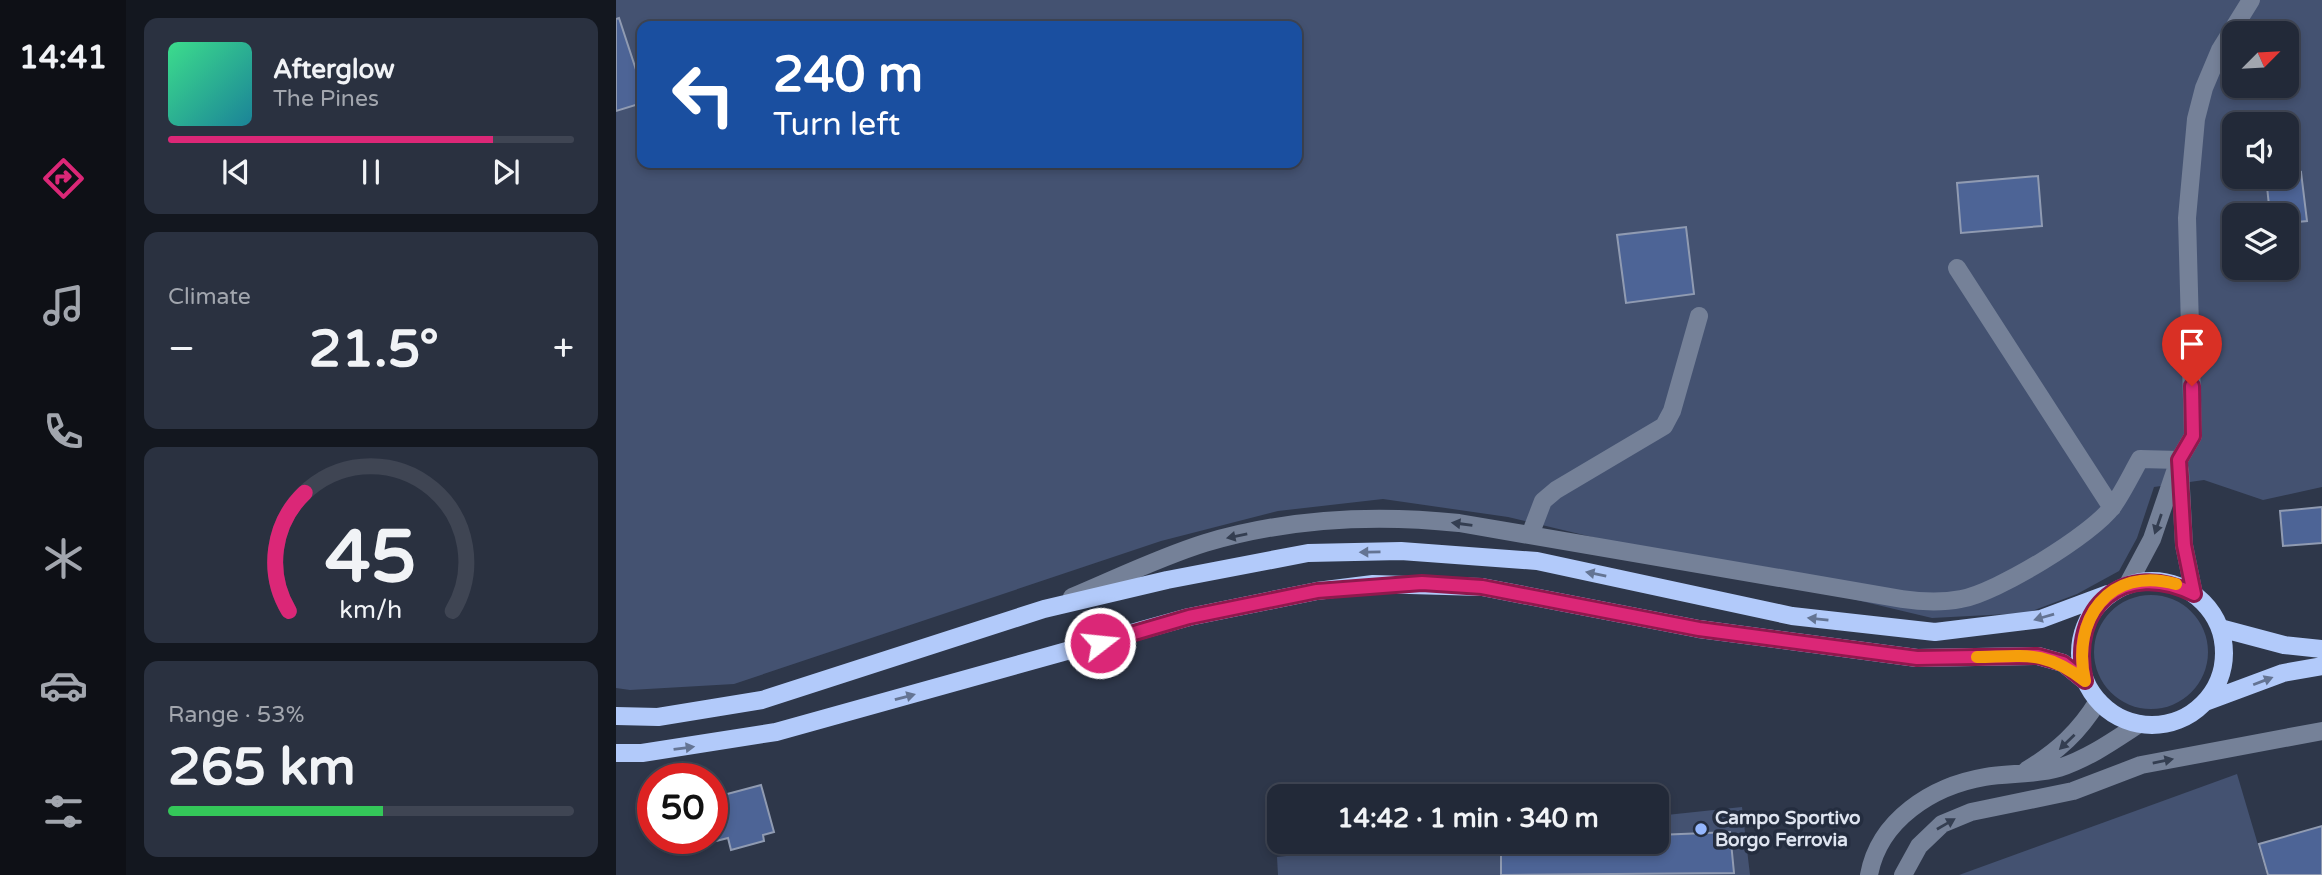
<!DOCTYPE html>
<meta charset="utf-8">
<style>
:root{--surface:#222938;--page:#2a3140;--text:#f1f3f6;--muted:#a2a6ae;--line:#3f4553;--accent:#db2777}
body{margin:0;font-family:"Varela Round",sans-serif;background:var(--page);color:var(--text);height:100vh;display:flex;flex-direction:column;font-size:26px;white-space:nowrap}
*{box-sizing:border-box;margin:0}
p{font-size:23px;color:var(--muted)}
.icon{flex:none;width:38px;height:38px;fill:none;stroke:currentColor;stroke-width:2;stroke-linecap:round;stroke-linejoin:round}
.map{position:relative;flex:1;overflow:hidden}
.drawer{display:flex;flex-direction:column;gap:18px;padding:18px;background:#13171f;width:490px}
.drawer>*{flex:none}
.guide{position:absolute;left:21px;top:21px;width:665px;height:147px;border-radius:14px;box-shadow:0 4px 10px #0003,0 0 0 2px var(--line);background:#1a4fa0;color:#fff;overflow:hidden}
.needle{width:46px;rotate:66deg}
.tools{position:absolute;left:1606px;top:21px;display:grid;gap:14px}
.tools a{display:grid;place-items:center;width:77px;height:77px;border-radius:14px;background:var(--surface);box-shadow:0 4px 10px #0003,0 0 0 2px var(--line);font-size:35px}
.speed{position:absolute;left:21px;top:763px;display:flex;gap:14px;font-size:35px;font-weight:700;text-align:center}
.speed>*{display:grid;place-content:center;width:91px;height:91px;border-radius:50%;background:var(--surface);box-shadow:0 4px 10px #0003,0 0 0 2px var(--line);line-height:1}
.speed .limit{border:10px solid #d22;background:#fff;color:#111}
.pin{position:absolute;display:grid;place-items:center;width:60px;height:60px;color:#fff;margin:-72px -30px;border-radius:50% 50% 50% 0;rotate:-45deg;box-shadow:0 0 7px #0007}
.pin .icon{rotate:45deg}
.me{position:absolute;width:77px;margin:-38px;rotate:74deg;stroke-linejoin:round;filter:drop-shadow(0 0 5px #0008)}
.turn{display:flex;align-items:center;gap:24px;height:147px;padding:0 21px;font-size:32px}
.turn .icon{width:91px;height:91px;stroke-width:2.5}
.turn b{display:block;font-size:49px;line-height:60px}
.big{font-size:52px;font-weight:800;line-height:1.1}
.drawer .tile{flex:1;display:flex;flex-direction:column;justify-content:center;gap:10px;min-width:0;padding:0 24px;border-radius:14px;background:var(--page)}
.drawer .dial{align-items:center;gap:0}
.dial svg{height:182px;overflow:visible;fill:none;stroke:var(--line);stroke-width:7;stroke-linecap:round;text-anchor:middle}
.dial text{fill:var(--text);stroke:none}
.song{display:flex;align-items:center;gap:21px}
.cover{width:84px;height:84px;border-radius:10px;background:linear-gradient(135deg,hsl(150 70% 55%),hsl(190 70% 35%))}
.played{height:7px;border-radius:4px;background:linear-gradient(90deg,var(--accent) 80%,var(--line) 80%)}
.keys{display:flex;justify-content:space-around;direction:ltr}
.heat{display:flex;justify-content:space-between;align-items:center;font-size:38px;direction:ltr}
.charge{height:10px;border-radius:5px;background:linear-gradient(90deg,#34c759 53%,var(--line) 0)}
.trip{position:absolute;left:651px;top:784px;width:402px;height:70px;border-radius:14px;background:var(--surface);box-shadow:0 4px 10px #0003,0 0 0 2px var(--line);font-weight:800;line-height:70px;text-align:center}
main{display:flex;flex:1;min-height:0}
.tab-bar{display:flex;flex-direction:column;width:126px;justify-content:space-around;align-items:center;background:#0e1016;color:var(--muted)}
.tab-bar .icon{width:49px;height:49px}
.tab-bar .active{color:var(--accent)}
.tab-bar b{font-size:32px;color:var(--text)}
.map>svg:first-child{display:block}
.green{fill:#445271;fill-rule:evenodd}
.building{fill:#4d6496;stroke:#909bb2;stroke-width:2}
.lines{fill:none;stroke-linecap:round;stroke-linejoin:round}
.minor{stroke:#758198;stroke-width:18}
.major{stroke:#b2cafa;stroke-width:18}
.oneway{fill:#343e51}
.oneway2{fill:#647493}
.route-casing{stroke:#8e194d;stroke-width:18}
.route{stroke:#db2777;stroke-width:12}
.slow{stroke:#f59e0b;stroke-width:12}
.poi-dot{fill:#95b7fd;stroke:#242d3f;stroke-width:2.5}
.labels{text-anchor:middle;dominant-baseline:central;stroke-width:7;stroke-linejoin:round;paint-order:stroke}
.poi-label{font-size:19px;font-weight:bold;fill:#dee4f0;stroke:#242d3f;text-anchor:start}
</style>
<main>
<nav class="tab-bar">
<b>14:41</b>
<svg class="icon active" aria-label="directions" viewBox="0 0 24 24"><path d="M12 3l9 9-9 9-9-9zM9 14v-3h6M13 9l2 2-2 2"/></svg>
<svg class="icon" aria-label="music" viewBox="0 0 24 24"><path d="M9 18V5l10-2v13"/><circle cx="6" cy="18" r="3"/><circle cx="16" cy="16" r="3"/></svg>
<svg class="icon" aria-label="phone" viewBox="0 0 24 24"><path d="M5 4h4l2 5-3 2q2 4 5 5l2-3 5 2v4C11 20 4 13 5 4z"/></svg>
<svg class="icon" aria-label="climate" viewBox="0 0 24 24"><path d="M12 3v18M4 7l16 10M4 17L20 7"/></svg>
<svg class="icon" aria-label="car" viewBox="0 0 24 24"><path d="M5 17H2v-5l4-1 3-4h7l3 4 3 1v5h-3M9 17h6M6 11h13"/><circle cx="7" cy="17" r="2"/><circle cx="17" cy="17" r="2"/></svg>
<svg class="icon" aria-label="filters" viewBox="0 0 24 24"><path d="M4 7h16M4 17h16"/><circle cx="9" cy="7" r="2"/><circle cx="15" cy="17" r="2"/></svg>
</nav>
<section class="drawer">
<div class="tile">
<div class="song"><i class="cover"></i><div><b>Afterglow</b><p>The Pines</p></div></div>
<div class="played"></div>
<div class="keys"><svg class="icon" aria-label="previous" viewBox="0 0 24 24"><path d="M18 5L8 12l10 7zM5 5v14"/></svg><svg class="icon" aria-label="pause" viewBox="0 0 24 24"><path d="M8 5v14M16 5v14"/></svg><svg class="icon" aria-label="next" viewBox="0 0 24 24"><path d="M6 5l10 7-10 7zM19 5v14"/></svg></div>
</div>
<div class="tile"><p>Climate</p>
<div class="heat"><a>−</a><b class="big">21.5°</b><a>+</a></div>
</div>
<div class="tile dial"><svg viewBox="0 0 100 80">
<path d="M14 69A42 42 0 1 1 86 69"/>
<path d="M14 69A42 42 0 0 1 21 17" stroke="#db2777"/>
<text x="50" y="56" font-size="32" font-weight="700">45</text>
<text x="50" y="72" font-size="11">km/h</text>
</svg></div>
<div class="tile"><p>Range · 53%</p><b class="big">265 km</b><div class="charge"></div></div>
</section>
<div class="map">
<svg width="1706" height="875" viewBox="0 0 1706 875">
<rect width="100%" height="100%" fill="#2e374a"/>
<path class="green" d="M0,0H1706V487L1647,500L1588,480L1538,487L1521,538L1503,571L1461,594L1411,613L1316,618L892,517L767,499L662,511L545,541L118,684L14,690L0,688ZM26,26H681V163H26ZM1619,33H1671V86H1619ZM1619,124H1671V177H1619ZM1619,215H1671V268H1619Z
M1478 652a57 57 0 1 1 114 0a57 57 0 1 1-114 0Z
M1621,774L1651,875H1343Z
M1126,807L1134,875H662L661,857L802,842H1041V816Z"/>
<path class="building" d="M3,18L26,88V103L0,111V19Z
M1685,172L1691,221L1671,223V215H1654L1650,177H1671V174Z
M1422,176L1426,226L1345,233L1341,183Z
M1070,227L1078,294L1010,303L1001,235Z
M1706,507V543L1667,546L1664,511Z
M145,785L158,832L147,835L148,841L115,850L112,838L100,841L96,829V798Z
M1706,826V875H1652L1643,844Z
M1114,832L1118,873L885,875V843L1041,842V835Z"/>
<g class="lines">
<path class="minor" d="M1341,268L1496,508
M1564,470L1568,545L1578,594
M914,535L927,501L940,490L1048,426L1056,411L1083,316
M1512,584L1536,539L1563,460L1577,436L1571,218L1580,119L1588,88L1604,50L1635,0
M456,597C499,579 544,557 589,543C673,518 757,514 843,523L1286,599C1306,602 1325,603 1345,599C1380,593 1476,535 1497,506C1507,492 1515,475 1524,459L1563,460
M1411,770C1442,751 1463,732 1482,701
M1253,875C1263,820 1316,786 1369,777C1392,773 1420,775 1443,768C1473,758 1497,741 1523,724
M1287,875L1303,846L1326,824L1355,812L1457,791L1525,765L1706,731"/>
<path class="major" d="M1464 653a72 72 0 1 1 144 0a72 72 0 1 1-144 0Z
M1604,628L1668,645L1706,649
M1589,702L1667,673L1706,666
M0,716L42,717L146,700L428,609L551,580L692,553L785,551L921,561L1176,616L1319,632L1425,619L1492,594
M0,753H26L160,732L573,617L701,591L757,584L866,587L1083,629L1301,658L1422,656L1447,663L1469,681"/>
</g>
<defs><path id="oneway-solid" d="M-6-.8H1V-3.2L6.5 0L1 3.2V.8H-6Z" transform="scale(1.75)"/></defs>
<g class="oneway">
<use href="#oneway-solid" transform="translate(846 524) rotate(-172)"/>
<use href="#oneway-solid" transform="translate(1542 524) rotate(109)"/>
<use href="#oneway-solid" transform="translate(621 536) rotate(168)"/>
<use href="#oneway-solid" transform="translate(1451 742) rotate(136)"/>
<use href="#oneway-solid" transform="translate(1547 761) rotate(-12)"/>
<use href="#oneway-solid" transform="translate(1330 824) rotate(-30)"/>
</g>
<g class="oneway2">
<use href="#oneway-solid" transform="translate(754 552) rotate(179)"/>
<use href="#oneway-solid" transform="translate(980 574) rotate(-168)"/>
<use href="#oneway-solid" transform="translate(1428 617) rotate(164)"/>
<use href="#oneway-solid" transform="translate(1202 619) rotate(-174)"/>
<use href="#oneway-solid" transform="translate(1647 681) rotate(-21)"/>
<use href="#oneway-solid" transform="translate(289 697) rotate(-15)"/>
<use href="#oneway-solid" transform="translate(68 748) rotate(-7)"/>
</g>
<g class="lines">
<defs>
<path id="route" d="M484,643L573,617L701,591L806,583L866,587L1083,629L1301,658L1422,656L1447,663L1469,681C1452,606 1509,559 1578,594L1568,545L1563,460L1577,436L1576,386"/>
</defs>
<use href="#route" class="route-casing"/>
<use href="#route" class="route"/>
<path class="slow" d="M1361,657C1409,656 1429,650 1469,681C1455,620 1493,565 1560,584"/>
</g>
<circle class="poi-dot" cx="1085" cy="829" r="7"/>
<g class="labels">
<g class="poi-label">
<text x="1099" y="818">Campo Sportivo<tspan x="1099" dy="22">Borgo Ferrovia</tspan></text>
</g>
</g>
</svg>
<div class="tools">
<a><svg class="needle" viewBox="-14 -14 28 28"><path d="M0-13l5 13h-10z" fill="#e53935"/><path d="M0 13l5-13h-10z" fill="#a2a6ae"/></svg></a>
<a><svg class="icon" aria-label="sound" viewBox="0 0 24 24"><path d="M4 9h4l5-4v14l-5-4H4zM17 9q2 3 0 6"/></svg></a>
<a><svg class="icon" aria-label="layers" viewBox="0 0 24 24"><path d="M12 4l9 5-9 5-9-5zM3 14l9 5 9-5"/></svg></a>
</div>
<div class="speed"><div class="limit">50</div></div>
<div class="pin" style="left:1576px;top:386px;background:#d93025"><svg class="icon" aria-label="arrive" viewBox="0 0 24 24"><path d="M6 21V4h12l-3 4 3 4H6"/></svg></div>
<svg class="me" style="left:484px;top:643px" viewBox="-20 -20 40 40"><circle r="17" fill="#db2777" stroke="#fff" stroke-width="3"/><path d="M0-11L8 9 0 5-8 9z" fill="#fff"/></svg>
<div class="trip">14:42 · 1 min · 340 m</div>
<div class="guide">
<div class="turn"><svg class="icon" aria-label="left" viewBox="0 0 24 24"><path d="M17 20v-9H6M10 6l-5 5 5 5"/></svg><div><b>240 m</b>Turn left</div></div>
</div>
</div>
</main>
